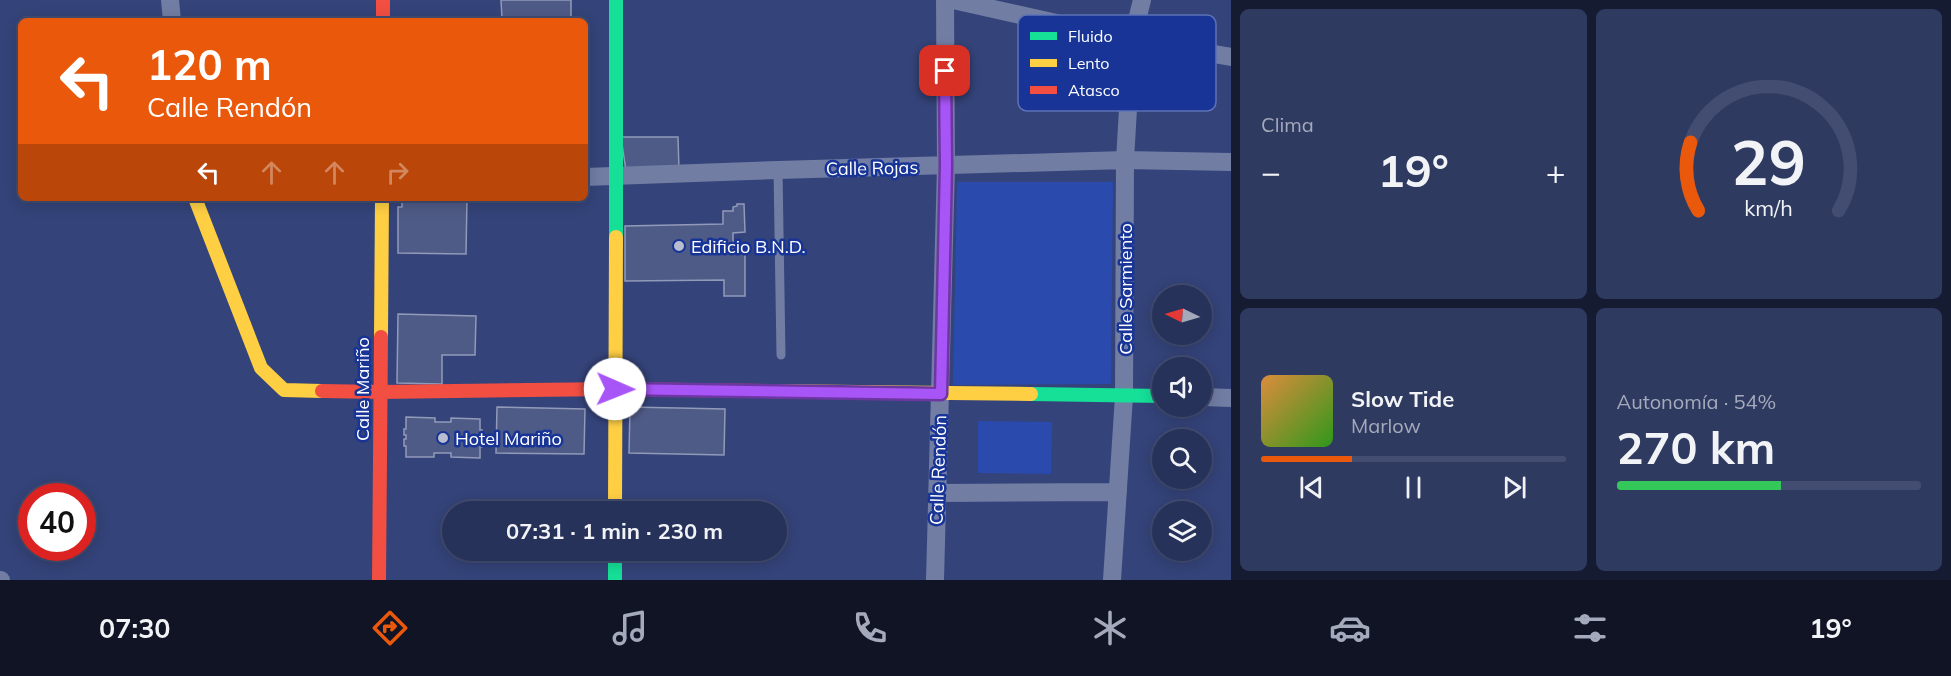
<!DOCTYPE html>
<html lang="es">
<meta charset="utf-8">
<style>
:root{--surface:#27325b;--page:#2f3a61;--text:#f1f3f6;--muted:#a4aabb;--line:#434d71;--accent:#ea580c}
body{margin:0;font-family:Mulish,sans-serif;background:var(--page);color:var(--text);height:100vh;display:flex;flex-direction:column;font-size:22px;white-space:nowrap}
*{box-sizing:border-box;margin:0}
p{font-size:20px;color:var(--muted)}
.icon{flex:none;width:33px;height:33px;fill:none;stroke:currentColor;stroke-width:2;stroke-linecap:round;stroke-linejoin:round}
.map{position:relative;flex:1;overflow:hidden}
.side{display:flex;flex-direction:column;gap:9px;padding:9px;background:#151c32;width:720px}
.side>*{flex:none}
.banner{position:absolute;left:18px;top:18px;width:570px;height:183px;border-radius:9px;box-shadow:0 3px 15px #0003,0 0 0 2px var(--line);background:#ea580c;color:#fff;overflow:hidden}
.needle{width:39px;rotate:275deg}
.controls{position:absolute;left:1152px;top:285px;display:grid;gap:12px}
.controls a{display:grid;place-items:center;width:60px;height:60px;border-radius:50%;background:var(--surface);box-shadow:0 3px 15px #0003,0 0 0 2px var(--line);font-size:30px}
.speed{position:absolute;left:18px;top:483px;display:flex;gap:12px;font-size:30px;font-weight:700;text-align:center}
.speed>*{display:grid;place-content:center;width:78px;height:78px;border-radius:50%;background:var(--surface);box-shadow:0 3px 15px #0003,0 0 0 2px var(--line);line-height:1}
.speed .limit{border:9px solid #d22;background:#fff;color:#111}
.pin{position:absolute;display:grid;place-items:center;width:51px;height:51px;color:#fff;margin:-26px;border-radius:12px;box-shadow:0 3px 9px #0006}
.me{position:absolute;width:66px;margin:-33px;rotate:91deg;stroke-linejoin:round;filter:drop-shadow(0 0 4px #0008)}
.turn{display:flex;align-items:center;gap:21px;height:126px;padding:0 30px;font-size:27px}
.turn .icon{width:78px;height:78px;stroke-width:2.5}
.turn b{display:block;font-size:42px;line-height:51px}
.lanes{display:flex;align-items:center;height:57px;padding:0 30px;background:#0003;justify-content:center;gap:30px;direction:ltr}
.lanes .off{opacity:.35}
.big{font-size:45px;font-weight:700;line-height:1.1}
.side .widget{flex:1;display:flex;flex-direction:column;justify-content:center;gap:9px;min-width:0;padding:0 21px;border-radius:9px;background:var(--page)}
.side .dial{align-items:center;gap:0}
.dial svg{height:156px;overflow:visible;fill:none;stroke:var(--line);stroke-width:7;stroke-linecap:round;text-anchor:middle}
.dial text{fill:var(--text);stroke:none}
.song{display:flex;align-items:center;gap:18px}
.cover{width:72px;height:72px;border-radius:9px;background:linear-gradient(135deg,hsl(30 70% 55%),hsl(110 70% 35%))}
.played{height:6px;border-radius:3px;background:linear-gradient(90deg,var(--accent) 30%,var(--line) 30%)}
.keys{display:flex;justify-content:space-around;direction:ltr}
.heat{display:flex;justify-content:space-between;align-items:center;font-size:33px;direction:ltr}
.charge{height:9px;border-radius:4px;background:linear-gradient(90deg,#34c759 54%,var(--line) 0)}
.side .tiles{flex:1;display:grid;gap:9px;grid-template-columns:repeat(2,1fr)}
.trip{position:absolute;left:442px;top:501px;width:345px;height:60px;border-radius:30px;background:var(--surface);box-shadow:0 3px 15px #0003,0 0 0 2px var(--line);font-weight:700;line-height:60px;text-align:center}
.tabs{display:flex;height:96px;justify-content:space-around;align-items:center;background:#101424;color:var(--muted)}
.tabs .icon{width:42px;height:42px}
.tabs .current{color:var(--accent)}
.tabs b{font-size:27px;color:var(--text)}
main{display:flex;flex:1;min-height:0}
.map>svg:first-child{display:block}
.park{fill:#2b4aad}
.building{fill:#4f5b87;stroke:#929ab9;stroke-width:1.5}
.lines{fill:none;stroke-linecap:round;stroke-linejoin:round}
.lane{stroke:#727da4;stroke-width:9}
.street{stroke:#727da4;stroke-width:18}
.fast{stroke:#16e098;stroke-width:14}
.slow{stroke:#ffcf43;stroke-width:14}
.jam{stroke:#f24e42;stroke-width:14}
.route-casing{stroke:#6d37a1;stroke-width:15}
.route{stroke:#a855f7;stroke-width:10}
.poi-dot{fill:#b8bdd0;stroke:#173496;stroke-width:2}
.labels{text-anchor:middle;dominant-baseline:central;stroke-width:5;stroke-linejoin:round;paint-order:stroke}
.street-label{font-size:18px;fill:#fff;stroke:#173496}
.poi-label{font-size:18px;fill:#fff;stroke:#173496;text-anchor:start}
.key{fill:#173496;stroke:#5d71b6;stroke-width:1.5}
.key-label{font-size:16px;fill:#fff}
</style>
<main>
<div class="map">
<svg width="1231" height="580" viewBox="0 0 1231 580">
<rect width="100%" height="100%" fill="#344379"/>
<path class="park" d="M957,182H1113L1111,384L953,385Z
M978,421L1052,422L1051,474L978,473Z"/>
<path class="building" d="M501,0H571V21H509V19H502Z
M621,137H678L679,170L626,171Z
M413,198H467L466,254L398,253V207H402V199Z
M737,204H744L745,232L733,233V239L734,252H745V296H724V280L625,281V226L723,224V211H733V207L737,206Z
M398,314L476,316L475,355H442V384L397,383Z
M497,407L585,409L584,454L496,453Z
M630,407L725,409L724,455L629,453Z
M406,417L435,418V422H451V418L480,419V430H482V436H480V440H482V447H480V458L451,457V453H434V457H406V446H404V439H406V435H404V429H406Z"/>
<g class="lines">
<path class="lane" d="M778,170L781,355"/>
<path class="street" d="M170,0L172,21
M953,0L1132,40L1231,57
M585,177L778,170L1125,160L1231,162
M1202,397L1231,398
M938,493L1118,492
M0,580H1
M935,580L946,166L945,0
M1112,580L1124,396L1125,160L1132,40L1142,0"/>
<path class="fast" d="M616,237V0
M1031,394L1162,396
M615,550V580"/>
<path class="slow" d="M195,198L261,368L284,390L322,391
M381,337L382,198
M767,391L1031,394
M615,512L616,237"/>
<path class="jam" d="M383,0V21
M322,391L380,392L615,389L767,391
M379,580L381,337"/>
</g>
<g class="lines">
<defs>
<path id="route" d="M615,389L941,394L946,166L945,71"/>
</defs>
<use href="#route" class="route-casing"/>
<use href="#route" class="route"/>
</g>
<g class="poi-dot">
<circle cx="679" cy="246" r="6"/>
<circle cx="443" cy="438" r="6"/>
</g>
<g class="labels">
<g class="street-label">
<text transform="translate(872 168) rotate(-1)">Calle Rojas</text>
<text transform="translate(1125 289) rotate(-90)">Calle Sarmiento</text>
<text transform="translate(362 389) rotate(-90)">Calle Mariño</text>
<text transform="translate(938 470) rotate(-88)">Calle Rendón</text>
</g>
<g class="poi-label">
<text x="691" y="246">Edificio B.N.D.</text>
<text x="455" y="438">Hotel Mariño</text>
</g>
</g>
<rect x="1018" y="15" width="198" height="96" rx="9" class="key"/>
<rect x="1030" y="32" width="27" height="8" fill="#16e098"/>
<rect x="1030" y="59" width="27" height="8" fill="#ffcf43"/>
<rect x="1030" y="86" width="27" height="8" fill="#f24e42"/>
<g class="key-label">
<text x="1068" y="42">Fluido</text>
<text x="1068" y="69">Lento</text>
<text x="1068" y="96">Atasco</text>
</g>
</svg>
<div class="controls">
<a><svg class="needle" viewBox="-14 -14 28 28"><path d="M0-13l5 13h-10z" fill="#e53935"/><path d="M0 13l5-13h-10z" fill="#a4aabb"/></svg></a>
<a><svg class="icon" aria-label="sound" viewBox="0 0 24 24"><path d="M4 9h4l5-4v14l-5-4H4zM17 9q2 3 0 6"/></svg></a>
<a><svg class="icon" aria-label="search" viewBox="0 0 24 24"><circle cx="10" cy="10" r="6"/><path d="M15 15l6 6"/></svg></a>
<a><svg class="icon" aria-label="layers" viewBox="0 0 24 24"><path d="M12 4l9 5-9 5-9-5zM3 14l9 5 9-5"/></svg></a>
</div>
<div class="speed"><div class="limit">40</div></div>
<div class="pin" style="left:945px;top:71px;background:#d93025"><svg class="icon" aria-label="arrive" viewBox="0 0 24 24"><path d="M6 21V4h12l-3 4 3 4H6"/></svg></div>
<svg class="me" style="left:615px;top:389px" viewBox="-20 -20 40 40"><circle r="19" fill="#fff"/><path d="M0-13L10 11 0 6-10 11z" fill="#a855f7"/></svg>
<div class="trip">07:31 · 1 min · 230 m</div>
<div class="banner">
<div class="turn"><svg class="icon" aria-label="left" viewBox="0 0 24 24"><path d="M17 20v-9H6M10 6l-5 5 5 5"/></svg><div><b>120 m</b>Calle Rendón</div></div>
<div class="lanes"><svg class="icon" aria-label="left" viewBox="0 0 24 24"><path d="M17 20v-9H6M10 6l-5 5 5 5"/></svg><svg class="icon off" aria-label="ahead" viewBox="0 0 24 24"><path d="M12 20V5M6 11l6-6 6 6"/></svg><svg class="icon off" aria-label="ahead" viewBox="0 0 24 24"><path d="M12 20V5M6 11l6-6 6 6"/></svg><svg class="icon off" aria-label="right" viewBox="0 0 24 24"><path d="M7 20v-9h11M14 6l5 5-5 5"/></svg></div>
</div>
</div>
<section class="side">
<div class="tiles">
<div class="widget"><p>Clima</p>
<div class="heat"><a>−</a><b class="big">19°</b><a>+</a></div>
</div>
<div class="widget dial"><svg viewBox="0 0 100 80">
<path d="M14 69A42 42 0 1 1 86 69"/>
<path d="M14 69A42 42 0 0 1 10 34" stroke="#ea580c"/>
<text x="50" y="56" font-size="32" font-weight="700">29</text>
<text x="50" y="72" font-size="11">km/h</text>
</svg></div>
<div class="widget">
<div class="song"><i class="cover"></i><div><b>Slow Tide</b><p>Marlow</p></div></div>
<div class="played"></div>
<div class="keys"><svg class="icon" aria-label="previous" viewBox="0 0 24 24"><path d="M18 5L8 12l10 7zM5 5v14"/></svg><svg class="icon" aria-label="pause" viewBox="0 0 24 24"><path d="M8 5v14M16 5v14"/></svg><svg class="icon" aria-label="next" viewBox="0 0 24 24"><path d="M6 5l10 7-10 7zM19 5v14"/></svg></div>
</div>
<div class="widget"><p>Autonomía · 54%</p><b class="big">270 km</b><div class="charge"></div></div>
</div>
</section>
</main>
<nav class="tabs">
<b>07:30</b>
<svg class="icon current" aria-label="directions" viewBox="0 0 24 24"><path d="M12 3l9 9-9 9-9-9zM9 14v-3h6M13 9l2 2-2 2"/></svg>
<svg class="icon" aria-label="music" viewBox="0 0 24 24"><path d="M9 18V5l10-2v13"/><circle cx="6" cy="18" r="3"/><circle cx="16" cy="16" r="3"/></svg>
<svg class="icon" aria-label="phone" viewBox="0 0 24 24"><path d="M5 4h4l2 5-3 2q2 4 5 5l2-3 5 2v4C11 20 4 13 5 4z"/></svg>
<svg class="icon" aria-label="climate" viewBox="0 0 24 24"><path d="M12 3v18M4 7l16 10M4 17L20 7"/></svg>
<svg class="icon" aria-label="car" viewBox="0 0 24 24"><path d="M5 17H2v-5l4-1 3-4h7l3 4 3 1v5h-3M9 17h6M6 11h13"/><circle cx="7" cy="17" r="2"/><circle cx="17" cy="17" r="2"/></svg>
<svg class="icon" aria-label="filters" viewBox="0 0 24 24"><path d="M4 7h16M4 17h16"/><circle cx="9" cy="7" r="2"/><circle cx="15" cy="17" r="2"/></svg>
<b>19°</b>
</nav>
